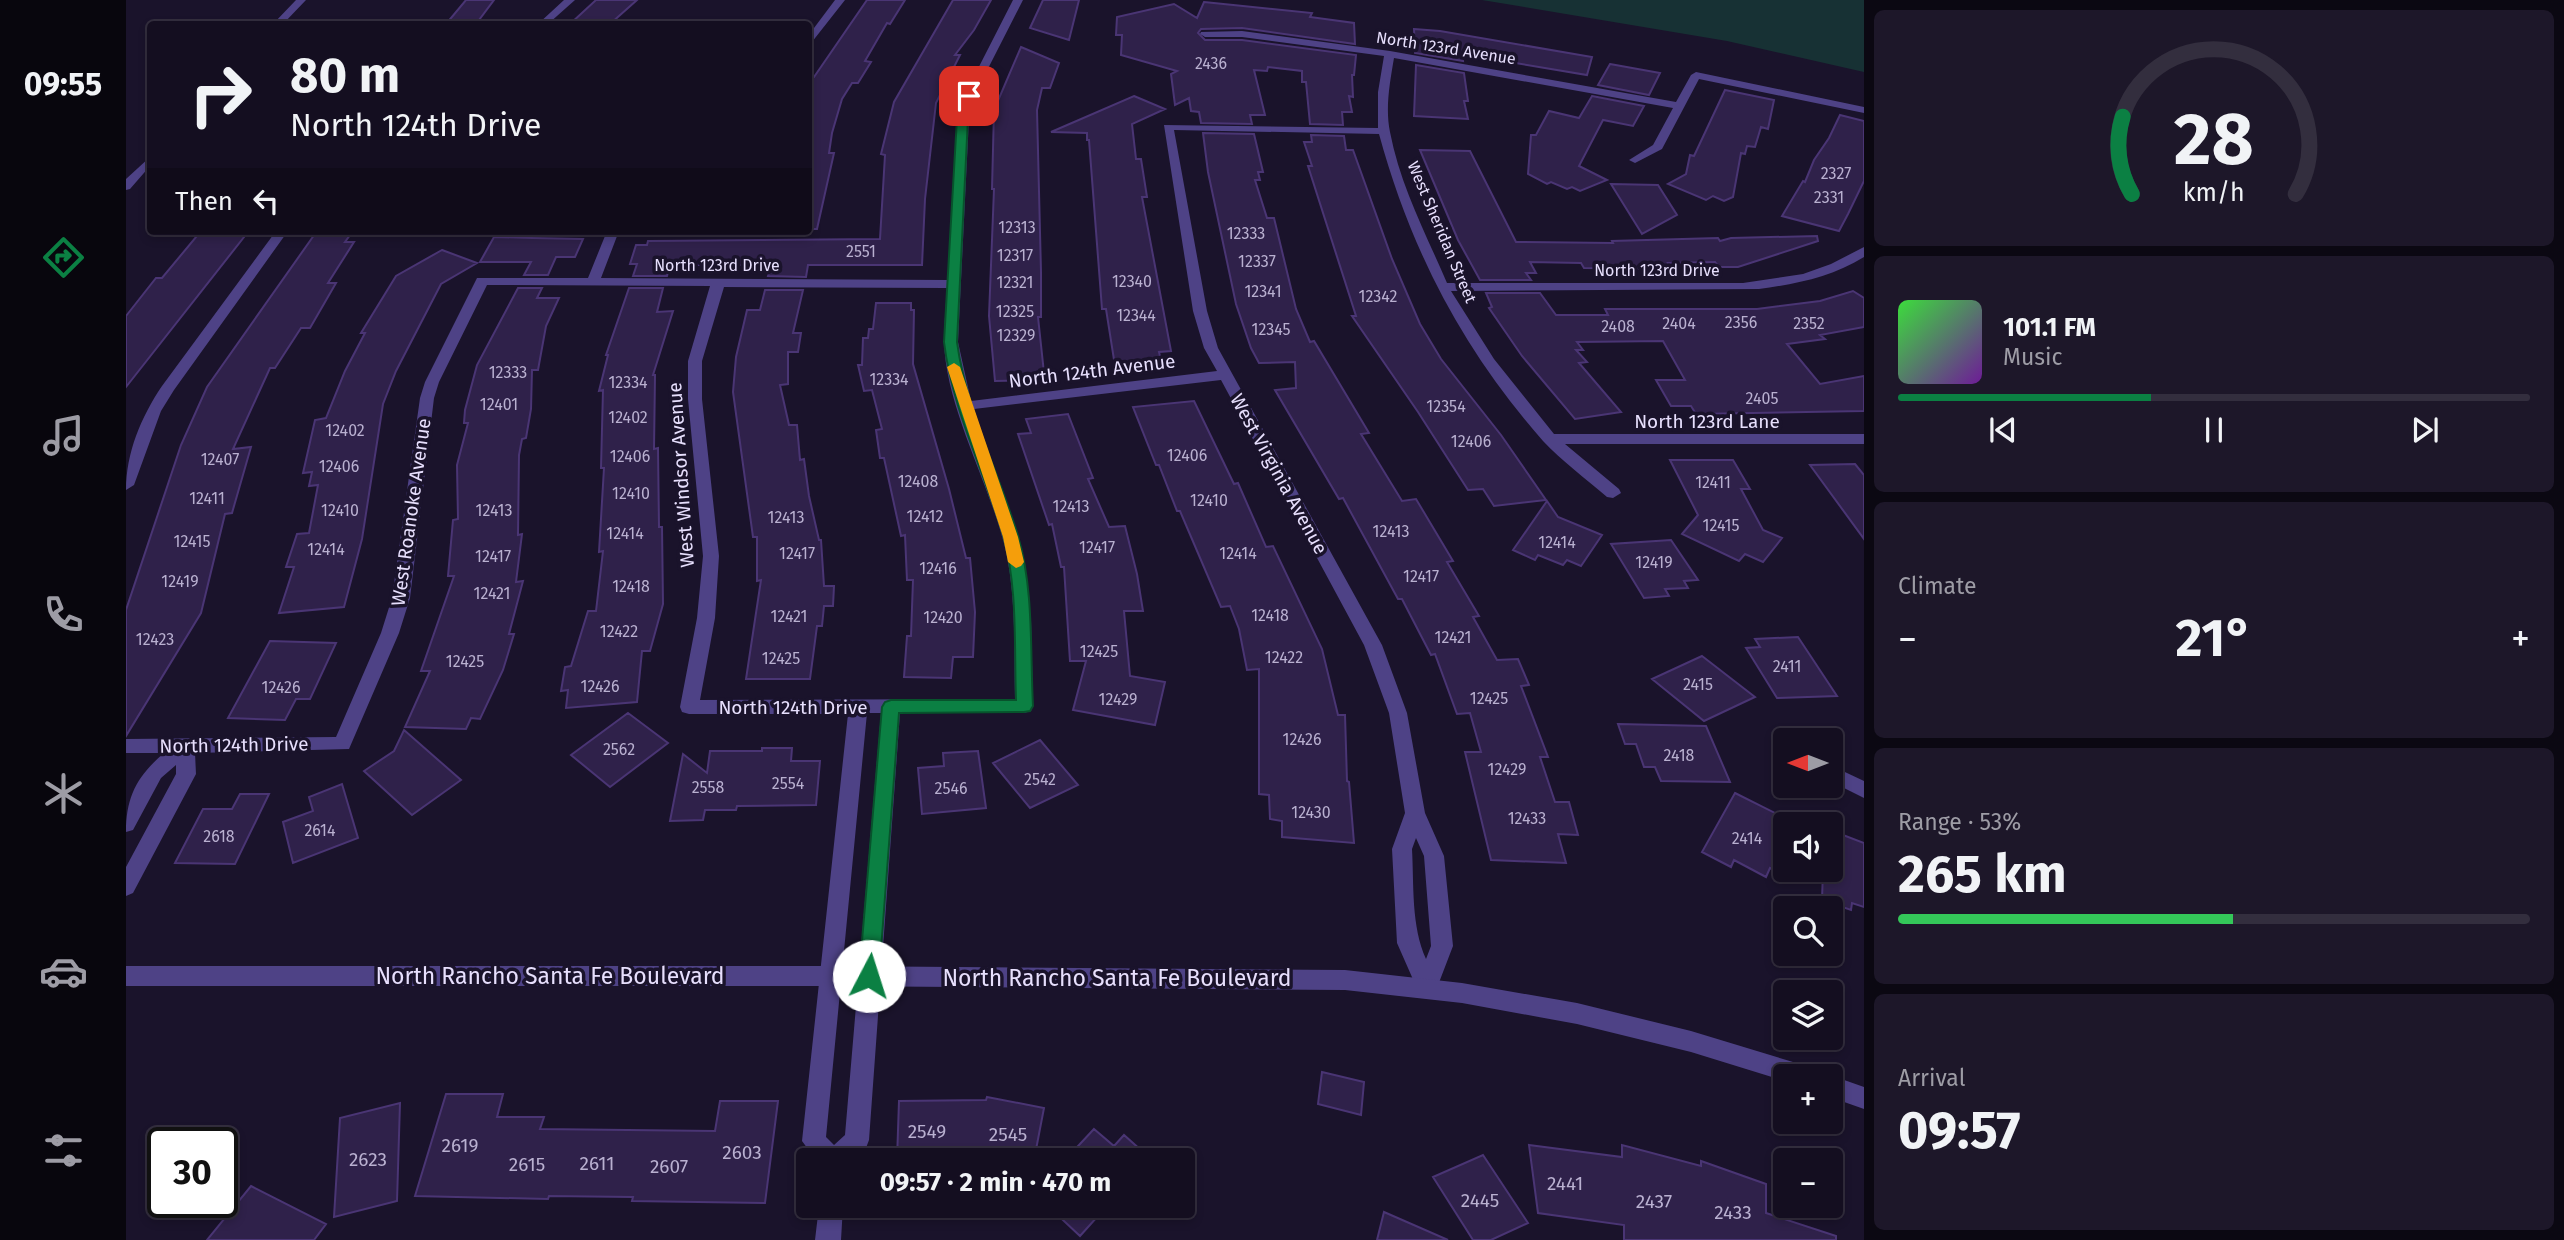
<!DOCTYPE html>
<meta charset="utf-8">
<style>
:root{--surface:#140e20;--page:#1d1729;--text:#f1f3f6;--muted:#9d9ca5;--line:#332e3e;--accent:#0b8043}
body{margin:0;font-family:"Fira Sans",sans-serif;background:var(--page);color:var(--text);height:100vh;display:flex;flex-direction:column;font-size:26px;white-space:nowrap}
*{box-sizing:border-box;margin:0}
p{font-size:23px;color:var(--muted)}
.icon{flex:none;width:38px;height:38px;fill:none;stroke:currentColor;stroke-width:2;stroke-linecap:round;stroke-linejoin:round}
.map{position:relative;flex:1;overflow:hidden}
.drawer{display:flex;flex-direction:column;gap:10px;padding:10px;background:#0b0812;width:700px}
.drawer>*{flex:none}
.top-card{position:absolute;left:21px;top:21px;width:665px;height:214px;border-radius:7px;box-shadow:0 4px 10px #0003,0 0 0 2px var(--line);background:#140e20;color:var(--text);overflow:hidden}
.needle{width:46px;rotate:270deg}
.controls{position:absolute;left:1647px;top:728px;display:grid;gap:14px}
.controls a{display:grid;place-items:center;width:70px;height:70px;border-radius:7px;background:var(--surface);box-shadow:0 4px 10px #0003,0 0 0 2px var(--line);font-size:35px}
.speed{position:absolute;left:21px;top:1127px;display:flex;gap:14px;font-size:35px;font-weight:700;text-align:center}
.speed>*{display:grid;place-content:center;width:91px;height:91px;border-radius:50%;background:var(--surface);box-shadow:0 4px 10px #0003,0 0 0 2px var(--line);line-height:1}
.speed .limit{border:4px solid #111;border-radius:10px;background:#fff;color:#111}
.pin{position:absolute;display:grid;place-items:center;width:60px;height:60px;color:#fff;margin:-30px;border-radius:14px;box-shadow:0 4px 10px #0006}
.me{position:absolute;width:77px;margin:-38px;rotate:5deg;stroke-linejoin:round;filter:drop-shadow(0 0 5px #0008)}
.turn{display:flex;align-items:center;gap:24px;height:147px;padding:0 28px;font-size:32px}
.turn .icon{width:91px;height:91px;stroke-width:2.5}
.turn b{display:block;font-size:49px;line-height:60px}
.then{display:flex;align-items:center;height:66px;padding:0 28px;background:#0003;gap:14px;font-size:26px}
.big{font-size:52px;font-weight:700;line-height:1.1}
.drawer .widget{flex:1;display:flex;flex-direction:column;justify-content:center;gap:10px;min-width:0;padding:0 24px;border-radius:10px;background:var(--page)}
.drawer .dial{align-items:center;gap:0}
.dial svg{height:182px;overflow:visible;fill:none;stroke:var(--line);stroke-width:7;stroke-linecap:round;text-anchor:middle}
.dial text{fill:var(--text);stroke:none}
.song{display:flex;align-items:center;gap:21px}
.cover{width:84px;height:84px;border-radius:10px;background:linear-gradient(135deg,hsl(120 70% 55%),hsl(280 70% 35%))}
.played{height:7px;border-radius:4px;background:linear-gradient(90deg,var(--accent) 40%,var(--line) 40%)}
.keys{display:flex;justify-content:space-around;direction:ltr}
.heat{display:flex;justify-content:space-between;align-items:center;font-size:38px;direction:ltr}
.charge{height:10px;border-radius:5px;background:linear-gradient(90deg,#34c759 53%,var(--line) 0)}
.trip{position:absolute;left:670px;top:1148px;width:399px;height:70px;border-radius:7px;background:var(--surface);box-shadow:0 4px 10px #0003,0 0 0 2px var(--line);font-weight:700;line-height:70px;text-align:center}
main{display:flex;flex:1;min-height:0}
.dock{display:flex;flex-direction:column;width:126px;justify-content:space-around;align-items:center;background:#08060d;color:var(--muted)}
.dock .icon{width:49px;height:49px}
.dock .on{color:var(--accent)}
.dock b{font-size:32px;color:var(--text)}
.map>svg:first-child{display:block}
.green{fill:#173134}
.building{fill:#2f214a;stroke:#4a3574;stroke-width:2}
.lines{fill:none;stroke-linecap:round;stroke-linejoin:round}
.minor{fill:#4e4286;fill-rule:evenodd}
.tertiary{fill:#4e4286;fill-rule:evenodd}
.route{fill:#0b8043;stroke:#07532c;stroke-width:2}
.slow{fill:#f59e0b}
.labels{text-anchor:middle;dominant-baseline:central;stroke-width:7;stroke-linejoin:round;paint-order:stroke}
.far-street-label{font-size:16px;fill:#e7dffd;stroke:#1a132b}
.number-label{font-size:16px;fill:#b9b0d0}
.street-label{font-size:19px;fill:#e7dffd;stroke:#1a132b}
.near-number-label{font-size:19px;fill:#b9b0d0}
.near-street-label{font-size:23px;fill:#e7dffd;stroke:#1a132b}
</style>
<main>
<nav class="dock">
<b>09:55</b>
<svg class="icon on" aria-label="directions" viewBox="0 0 24 24"><path d="M12 3l9 9-9 9-9-9zM9 14v-3h6M13 9l2 2-2 2"/></svg>
<svg class="icon" aria-label="music" viewBox="0 0 24 24"><path d="M9 18V5l10-2v13"/><circle cx="6" cy="18" r="3"/><circle cx="16" cy="16" r="3"/></svg>
<svg class="icon" aria-label="phone" viewBox="0 0 24 24"><path d="M5 4h4l2 5-3 2q2 4 5 5l2-3 5 2v4C11 20 4 13 5 4z"/></svg>
<svg class="icon" aria-label="climate" viewBox="0 0 24 24"><path d="M12 3v18M4 7l16 10M4 17L20 7"/></svg>
<svg class="icon" aria-label="car" viewBox="0 0 24 24"><path d="M5 17H2v-5l4-1 3-4h7l3 4 3 1v5h-3M9 17h6M6 11h13"/><circle cx="7" cy="17" r="2"/><circle cx="17" cy="17" r="2"/></svg>
<svg class="icon" aria-label="filters" viewBox="0 0 24 24"><path d="M4 7h16M4 17h16"/><circle cx="9" cy="7" r="2"/><circle cx="15" cy="17" r="2"/></svg>
</nav>
<div class="map">
<svg width="1738" height="1240" viewBox="0 0 1738 1240">
<rect width="100%" height="100%" fill="#1a132b"/>
<path class="green" d="M1356,0H1738V72L1601,41Z"/>
<path class="building" d="M340,0H368L350,24H320Z
M470,0H511L484,24H444Z
M741,0H779L764,24L761,23L739,61L745,62L732,83H726L716,99L706,133L703,153H708L691,229H682V77H688Z
M827,0H865L848,30L829,55H834L810,103L799,199L796,265H682L680,277L642,276L645,265H544L541,276H507L511,264H504L510,245H521L522,241L754,239L759,155L755,154L768,102Z
M917,0H953L943,40L904,28Z
M1078,2L1186,13L1184,17L1228,23L1229,44L1116,28L1075,29L1072,33L1079,40H1116L1230,55L1228,75H1226L1227,97L1223,96L1226,112H1216L1217,125L1184,124L1180,82H1176V71L1142,67L1141,71L1128,70L1139,115H1124L1126,124L1075,123L1073,112L1065,111L1063,98L1049,105L1045,74L1051,71L995,55L996,35H990L991,17L1048,4L1071,18Z
M1288,29L1314,31L1466,57L1461,75L1336,54L1337,61L1289,53Z
M895,47L933,63L924,88H916L911,110L915,272V317H912L918,373H909L910,380L869,381L863,316L868,189H866L868,110Z
M1484,64L1534,73L1523,95L1472,85Z
M1290,65L1338,73L1342,101H1338L1342,119L1288,116Z
M1599,90L1648,100L1642,129L1635,127L1629,147L1621,146L1619,154L1615,153L1607,197L1598,201L1587,196L1580,200L1542,184L1560,174L1564,155L1568,156Z
M1008,96L1039,109L1006,124L1010,159H1015L1021,197H1016L1045,351L1033,352L1036,365L989,366L980,309H976L963,140H961V133L925,132Z
M1466,96L1518,106L1507,126L1477,120L1453,166L1481,180L1454,191L1446,187L1441,189L1425,182L1421,184L1402,174L1405,135H1410L1423,111L1453,118Z
M1714,115L1738,121V181L1722,214L1713,231L1656,216L1677,181L1679,182L1688,160L1703,138Z
M1077,133L1128,134L1137,172H1132L1134,180H1129L1141,218H1148L1170,309L1184,342L1188,341L1243,433L1235,434L1276,501L1290,499L1327,561L1321,562L1353,616L1347,617L1371,660L1392,659L1403,685L1395,686L1422,757H1414L1429,802H1443L1452,835L1432,834L1440,863L1365,860L1339,752H1355L1344,713L1331,714L1309,654L1305,655L1276,599H1272L1217,498L1213,499L1149,390L1170,388L1169,362L1133,363L1125,348L1110,304L1082,172Z
M1185,135L1218,136L1220,150H1227L1266,259L1294,324L1315,359L1375,435L1420,500L1368,506L1357,489L1342,490L1292,412L1226,316H1230L1182,166H1186L1178,142H1186Z
M1294,150L1344,151L1390,242L1487,243L1486,241L1592,238L1594,241L1605,238L1691,236L1692,241L1612,267H1593L1589,262L1542,263L1546,269L1458,268L1455,263L1404,262L1410,273H1400L1405,280H1354L1332,240Z
M1485,184L1532,185L1551,215L1516,234Z
M75,231L122,232L0,387V316L30,278H36Z
M191,231H227L219,242H228L202,283H210L184,328H175L149,368H144L107,449L125,447L106,513L99,514L75,613L0,736V610L55,445L81,387Z
M368,237L406,238L457,239L449,257H430L422,275H398L405,262H354Z
M316,250L351,263L315,284L270,371L257,404L236,539L218,607L153,613L168,567H160L171,534L183,533L192,485L183,486L186,472L177,473L189,420L200,418L219,371L239,333H235L270,276Z
M392,288H416L411,298H433L420,326L412,370H406L405,409L400,438L396,439L393,455L392,535L396,534L390,582L397,581L383,634H388L377,670L354,719L345,718L340,729L279,727L304,671H295L328,576H322L327,520L332,519L331,465L342,423H338L339,410L351,365Z
M503,288H537L531,312L547,311L527,375H529L528,449L532,448L533,527H536L537,604L524,651H516L511,702L440,708L442,690L435,691L439,667L445,666L462,611H470L477,551L473,552L478,468H475L477,390L473,391L482,355H480Z
M639,290H677L667,333H675L672,352H662V384L654,385L663,425H671L674,460L678,459L683,496L693,540H695L698,586H708L707,606H698L696,626H691L684,679H620L635,580L631,581V537H627L607,392L610,357L621,310H634Z
M1727,291L1738,298V327L1694,335L1699,339L1661,344L1694,384L1738,376V411L1570,414L1565,406H1545L1530,380H1559L1537,341L1451,342L1457,350H1450L1461,362L1453,363L1495,412L1449,419L1396,356L1363,308L1366,307L1360,293H1414L1430,315H1482L1479,309H1631L1694,301Z
M750,303H785V310H788L787,364L823,489L840,558H844L849,612L847,657H827L825,678L778,677L781,636H785L787,580H781L779,535L775,536L758,458H754L750,430L756,429L746,390L738,391L732,365H736L737,338H742L743,329H747Z
M1068,401L1108,484L1112,483L1140,547L1147,546L1196,649L1212,715H1219L1221,781L1223,782L1228,843L1156,837V821L1144,819L1143,795L1133,794V669L1121,670L1113,629L1104,606L1095,607L1054,511H1051L1033,465H1030L1007,407Z
M942,414L967,478L962,479L983,527L999,526L1011,574L1017,611H998L1004,676L1039,682L1029,725L947,710L960,661H944L938,567H935L926,524L923,525L892,434L905,433L900,419Z
M1544,460H1607L1624,489H1615L1637,530L1656,538L1637,562L1619,554L1613,561L1556,534L1572,515Z
M1729,464L1738,475V539L1684,465Z
M1421,501L1432,517L1476,535L1455,566L1441,560L1437,565L1412,555L1409,560L1387,550Z
M1545,540L1572,580L1558,581L1562,588L1539,589L1543,596L1518,598L1485,544Z
M1672,637L1711,696L1651,698L1620,648L1634,647L1629,639Z
M144,641L210,643L184,699H170L159,720L102,718Z
M1576,656L1629,697L1578,721L1526,679Z
M502,713L542,743L484,787L445,755Z
M1492,724L1580,726L1604,782L1535,781L1529,767H1518L1510,744H1499Z
M278,730L335,780L286,815L238,771L268,751Z
M914,740L952,785L904,808L867,763Z
M636,748H666L665,761H694L690,805L611,806L610,810H579L577,820L544,821L557,754L581,773L584,751H636Z
M852,751L860,808L796,814L792,768L818,766L817,753Z
M216,784L232,838L167,863L157,822L187,811L183,797Z
M1609,793L1659,818V876L1644,868L1640,877L1608,860L1605,867L1576,852Z
M114,794H143L109,864L49,863L77,809H106Z
M1704,830L1738,843V907L1726,903L1725,910L1696,900L1697,870H1704Z
M1196,1072L1238,1082L1235,1115L1192,1104Z
M320,1094H377L371,1117H418L414,1129L589,1131L594,1101H652L639,1203L506,1201L507,1197L423,1196L422,1199L289,1196Z
M861,1097L918,1108L908,1160H771L773,1101L860,1100Z
M274,1103L271,1201L208,1217L214,1118Z
M968,1129L988,1146L998,1135L1026,1160H939Z
M1403,1145L1496,1157V1145L1575,1166V1161L1640,1184V1213L1710,1236V1240H1498V1225L1412,1213Z
M1357,1155L1402,1223L1365,1240H1347L1307,1177Z
M125,1186L200,1224L188,1240H81Z
M922,1206H981L954,1236Z
M1258,1212L1322,1240H1251Z"/>
<g class="lines">
<path class="minor" d="M170,0H180L157,24H147Z
M438,0H449L422,24H412Z
M709,0H719L682,47V36Z
M887,0H897L848,96L843,118L832,342L845,401L1091,371L1078,348L1067,311L1038,125L1252,128V92L1258,56L1116,37H1079L1074,34L1075,32L1116,31L1264,51L1550,102L1565,75L1570,72L1738,107V113L1573,79L1536,149L1509,163L1503,160L1527,145L1547,108L1268,58C1264,82 1259,108 1264,132C1274,185 1300,234 1321,283H1617L1677,274L1705,264L1738,247V257C1706,277 1670,284 1633,289L1325,291L1368,359L1428,434H1738V444H1439L1493,489L1495,493L1487,498L1481,497C1460,479 1436,461 1417,441C1337,350 1285,251 1253,134L1048,130L1081,311L1092,348L1256,645L1281,713L1299,813L1318,856L1327,946L1309,993L1301,996L1293,993L1271,943L1266,849L1279,813L1263,713L1238,645L1095,380L848,409L897,557L905,620L907,706L905,711L898,713H774L743,1140L740,1148L727,1160H690L676,1141L722,714H563L556,712L554,707L571,618L577,556L562,399V361L584,286L361,285L313,382L308,398L284,598L273,633L223,749L69,753L70,774L7,893L0,896V867L50,774V765L35,778L7,830L0,832C0,797 11,776 38,753H0V739L210,737L255,633L266,598L294,398L299,382L351,278H462L481,231H493L475,278L822,280L831,118L838,96ZM598,287L821,288C820,305 818,324 818,341C820,411 866,486 881,556C890,602 888,651 889,699L574,700L589,618L593,556L576,399V361ZM741,713H755L719,1135L708,1145L700,1137ZM1290,838L1298,856L1305,946L1300,959C1285,926 1288,885 1286,849Z
M24,157V166L4,189L0,190V179Z
M150,231H162L48,390L35,411L8,485L0,490C0,453 15,417 36,386Z
M1704,765L1738,781V798L1704,781Z
M693,1206H717L715,1240H689Z"/>
<path class="tertiary" d="M0,966H705L1219,970L1336,983L1451,1003L1565,1031L1677,1065L1685,1068L1689,1076H1659V1081L1565,1052L1451,1024L1336,1003L1219,990L705,986H0Z
M1704,1075L1738,1087V1109L1704,1097V1076H1701Z"/>
</g>
<path class="route" d="M843,93L848,96L842,118L831,342C840,409 872,471 892,536C908,590 904,650 907,706L904,711L898,712L773,713L753,976L750,982L743,985L736,982L733,976L756,707L759,702L765,700H890C888,646 892,588 877,535C858,471 826,409 818,342L831,118L838,96Z"/>
<path class="slow" d="M828,363L834,367L892,537L898,562L895,566L890,568L882,562L877,537L821,367Z"/>
<g class="labels">
<g class="far-street-label">
<text transform="translate(1320 48) rotate(9)">North 123rd Avenue</text>
<text transform="translate(1316 232) rotate(67)">West Sheridan Street</text>
<text x="591" y="265">North 123rd Drive</text>
<text x="1531" y="270">North 123rd Drive</text>
</g>
<g class="number-label">
<text x="1085" y="63">2436</text>
<text x="1710" y="173">2327</text>
<text x="1703" y="197">2331</text>
<text x="891" y="227">12313</text>
<text x="1120" y="233">12333</text>
<text x="735" y="251">2551</text>
<text x="889" y="255">12317</text>
<text x="1131" y="261">12337</text>
<text x="1006" y="281">12340</text>
<text x="889" y="282">12321</text>
<text x="1137" y="291">12341</text>
<text x="1252" y="296">12342</text>
<text x="889" y="311">12325</text>
<text x="1010" y="315">12344</text>
<text x="1615" y="322">2356</text>
<text x="1553" y="323">2404</text>
<text x="1683" y="323">2352</text>
<text x="1492" y="326">2408</text>
<text x="1145" y="329">12345</text>
<text x="890" y="335">12329</text>
<text x="382" y="372">12333</text>
<text x="763" y="379">12334</text>
<text x="502" y="382">12334</text>
<text x="1636" y="398">2405</text>
<text x="373" y="404">12401</text>
<text x="1320" y="406">12354</text>
<text x="502" y="417">12402</text>
<text x="219" y="430">12402</text>
<text x="1345" y="441">12406</text>
<text x="1061" y="455">12406</text>
<text x="504" y="456">12406</text>
<text x="94" y="459">12407</text>
<text x="213" y="466">12406</text>
<text x="792" y="481">12408</text>
<text x="1587" y="482">12411</text>
<text x="505" y="493">12410</text>
<text x="81" y="498">12411</text>
<text x="1083" y="500">12410</text>
<text x="945" y="506">12413</text>
<text x="214" y="510">12410</text>
<text x="368" y="510">12413</text>
<text x="799" y="516">12412</text>
<text x="660" y="517">12413</text>
<text x="1595" y="525">12415</text>
<text x="1265" y="531">12413</text>
<text x="499" y="533">12414</text>
<text x="66" y="541">12415</text>
<text x="1431" y="542">12414</text>
<text x="971" y="547">12417</text>
<text x="200" y="549">12414</text>
<text x="671" y="553">12417</text>
<text x="1112" y="553">12414</text>
<text x="367" y="556">12417</text>
<text x="1528" y="562">12419</text>
<text x="812" y="568">12416</text>
<text x="1295" y="576">12417</text>
<text x="54" y="581">12419</text>
<text x="505" y="586">12418</text>
<text x="366" y="593">12421</text>
<text x="1144" y="615">12418</text>
<text x="663" y="616">12421</text>
<text x="817" y="617">12420</text>
<text x="493" y="631">12422</text>
<text x="1327" y="637">12421</text>
<text x="29" y="639">12423</text>
<text x="973" y="651">12425</text>
<text x="1158" y="657">12422</text>
<text x="655" y="658">12425</text>
<text x="339" y="661">12425</text>
<text x="1661" y="666">2411</text>
<text x="1572" y="684">2415</text>
<text x="474" y="686">12426</text>
<text x="155" y="687">12426</text>
<text x="1363" y="698">12425</text>
<text x="992" y="699">12429</text>
<text x="1176" y="739">12426</text>
<text x="493" y="749">2562</text>
<text x="1553" y="755">2418</text>
<text x="1381" y="769">12429</text>
<text x="914" y="779">2542</text>
<text x="662" y="783">2554</text>
<text x="582" y="787">2558</text>
<text x="825" y="788">2546</text>
<text x="1185" y="812">12430</text>
<text x="1401" y="818">12433</text>
<text x="194" y="830">2614</text>
<text x="93" y="836">2618</text>
<text x="1621" y="838">2414</text>
</g>
<g class="street-label">
<text transform="translate(966 371) rotate(-7)">North 124th Avenue</text>
<text x="1581" y="421">North 123rd Lane</text>
<text transform="translate(1153 474) rotate(61)">West Virginia Avenue</text>
<text transform="translate(555 475) rotate(-94)">West Windsor Avenue</text>
<text transform="translate(285 512) rotate(-82)">West Roanoke Avenue</text>
<text x="667" y="707">North 124th Drive</text>
<text transform="translate(108 745) rotate(-1)">North 124th Drive</text>
</g>
<g class="near-number-label">
<text x="801" y="1131">2549</text>
<text x="882" y="1134">2545</text>
<text x="334" y="1145">2619</text>
<text x="616" y="1152">2603</text>
<text x="242" y="1159">2623</text>
<text x="471" y="1163">2611</text>
<text x="401" y="1164">2615</text>
<text x="543" y="1166">2607</text>
<text x="1439" y="1183">2441</text>
<text x="1354" y="1200">2445</text>
<text x="1528" y="1201">2437</text>
<text x="1607" y="1212">2433</text>
</g>
<g class="near-street-label">
<text x="424" y="976">North Rancho Santa Fe Boulevard</text>
<text x="991" y="978">North Rancho Santa Fe Boulevard</text>
</g>
</g>
</svg>
<div class="controls">
<a><svg class="needle" viewBox="-14 -14 28 28"><path d="M0-13l5 13h-10z" fill="#e53935"/><path d="M0 13l5-13h-10z" fill="#9d9ca5"/></svg></a>
<a><svg class="icon" aria-label="sound" viewBox="0 0 24 24"><path d="M4 9h4l5-4v14l-5-4H4zM17 9q2 3 0 6"/></svg></a>
<a><svg class="icon" aria-label="search" viewBox="0 0 24 24"><circle cx="10" cy="10" r="6"/><path d="M15 15l6 6"/></svg></a>
<a><svg class="icon" aria-label="layers" viewBox="0 0 24 24"><path d="M12 4l9 5-9 5-9-5zM3 14l9 5 9-5"/></svg></a>
<a>+</a>
<a>−</a>
</div>
<div class="speed"><div class="limit">30</div></div>
<div class="pin" style="left:843px;top:96px;background:#d93025"><svg class="icon" aria-label="arrive" viewBox="0 0 24 24"><path d="M6 21V4h12l-3 4 3 4H6"/></svg></div>
<svg class="me" style="left:743px;top:976px" viewBox="-20 -20 40 40"><circle r="19" fill="#fff"/><path d="M0-13L10 11 0 6-10 11z" fill="#0b8043"/></svg>
<div class="trip">09:57 · 2 min · 470 m</div>
<div class="top-card">
<div class="turn"><svg class="icon" aria-label="right" viewBox="0 0 24 24"><path d="M7 20v-9h11M14 6l5 5-5 5"/></svg><div><b>80 m</b>North 124th Drive</div></div>
<div class="then">Then<svg class="icon" aria-label="left" viewBox="0 0 24 24"><path d="M17 20v-9H6M10 6l-5 5 5 5"/></svg></div>
</div>
</div>
<section class="drawer">
<div class="widget dial"><svg viewBox="0 0 100 80">
<path d="M14 69A42 42 0 1 1 86 69"/>
<path d="M14 69A42 42 0 0 1 10 35" stroke="#0b8043"/>
<text x="50" y="56" font-size="32" font-weight="700">28</text>
<text x="50" y="72" font-size="11">km/h</text>
</svg></div>
<div class="widget">
<div class="song"><i class="cover"></i><div><b>101.1 FM</b><p>Music</p></div></div>
<div class="played"></div>
<div class="keys"><svg class="icon" aria-label="previous" viewBox="0 0 24 24"><path d="M18 5L8 12l10 7zM5 5v14"/></svg><svg class="icon" aria-label="pause" viewBox="0 0 24 24"><path d="M8 5v14M16 5v14"/></svg><svg class="icon" aria-label="next" viewBox="0 0 24 24"><path d="M6 5l10 7-10 7zM19 5v14"/></svg></div>
</div>
<div class="widget"><p>Climate</p>
<div class="heat"><a>−</a><b class="big">21°</b><a>+</a></div>
</div>
<div class="widget"><p>Range · 53%</p><b class="big">265 km</b><div class="charge"></div></div>
<div class="widget"><p>Arrival</p><b class="big">09:57</b></div>
</section>
</main>
